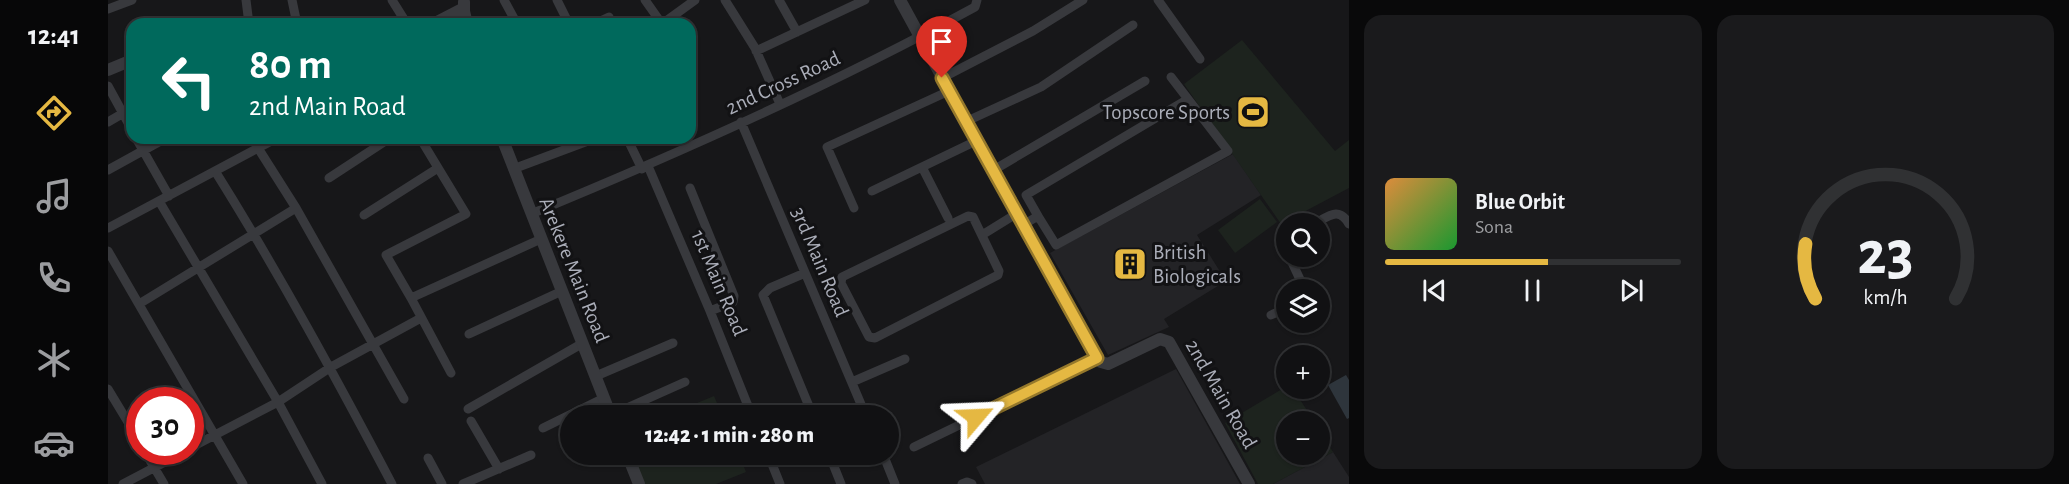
<!DOCTYPE html>
<meta charset="utf-8">
<style>
:root{--surface:#111113;--page:#1a1a1c;--text:#f1f3f6;--muted:#9c9da0;--line:#303133;--accent:#e5b842}
body{margin:0;font-family:"Alegreya Sans",sans-serif;background:var(--page);color:var(--text);height:100vh;display:flex;flex-direction:column;font-size:22px;white-space:nowrap}
*{box-sizing:border-box;margin:0}
p{font-size:20px;color:var(--muted)}
.icon{flex:none;width:33px;height:33px;fill:none;stroke:currentColor;stroke-width:2;stroke-linecap:round;stroke-linejoin:round}
.map{position:relative;flex:1;overflow:hidden}
.panel{display:flex;flex-direction:column;gap:15px;padding:15px;background:#09090a;width:720px}
.panel>*{flex:none}
.banner{position:absolute;left:18px;top:18px;width:570px;height:126px;border-radius:18px;box-shadow:0 2px 4px #0004,0 0 0 2px var(--line);background:#00695c;color:#fff;overflow:hidden}
.fabs{position:absolute;left:1168px;top:213px;display:grid;gap:12px}
.fabs a{display:grid;place-items:center;width:54px;height:54px;border-radius:50%;background:var(--surface);box-shadow:0 2px 4px #0004,0 0 0 2px var(--line);font-size:30px}
.speed{position:absolute;left:18px;top:387px;display:flex;gap:12px;font-size:30px;font-weight:700;text-align:center}
.speed>*{display:grid;place-content:center;width:78px;height:78px;border-radius:50%;background:var(--surface);box-shadow:0 2px 4px #0004,0 0 0 2px var(--line);line-height:1}
.speed .limit{border:9px solid #d22;background:#fff;color:#111}
.pin{position:absolute;display:grid;place-items:center;width:51px;height:51px;color:#fff;margin:-62px -26px;border-radius:50% 50% 50% 0;rotate:-45deg;box-shadow:0 0 6px #0007}
.pin .icon{rotate:45deg}
.me{position:absolute;width:66px;margin:-33px;rotate:64deg;stroke-linejoin:round;filter:drop-shadow(0 0 4px #0008)}
.turn{display:flex;align-items:center;gap:21px;height:126px;padding:0 24px;font-size:27px}
.turn .icon{width:78px;height:78px;stroke-width:2.5}
.turn b{display:block;font-size:42px;line-height:51px}
.panel .tile{flex:1;display:flex;flex-direction:column;justify-content:center;gap:9px;min-width:0;padding:0 21px;border-radius:18px;background:var(--page)}
.panel .dial{align-items:center;gap:0}
.dial svg{height:156px;overflow:visible;fill:none;stroke:var(--line);stroke-width:7;stroke-linecap:round;text-anchor:middle}
.dial text{fill:var(--text);stroke:none}
.song{display:flex;align-items:center;gap:18px}
.cover{width:72px;height:72px;border-radius:9px;background:linear-gradient(135deg,hsl(30 70% 55%),hsl(130 70% 35%))}
.played{height:6px;border-radius:3px;background:linear-gradient(90deg,var(--accent) 55%,var(--line) 55%)}
.keys{display:flex;justify-content:space-around;direction:ltr}
.panel .tiles{flex:1;display:grid;gap:15px;grid-template-columns:repeat(2,1fr)}
.trip{position:absolute;left:452px;top:405px;width:339px;height:60px;border-radius:30px;background:var(--surface);box-shadow:0 2px 4px #0004,0 0 0 2px var(--line);font-weight:800;line-height:60px;text-align:center}
main{display:flex;flex:1;min-height:0}
.menu{display:flex;flex-direction:column;width:108px;justify-content:space-around;align-items:center;background:#070708;color:var(--muted)}
.menu .icon{width:42px;height:42px}
.menu .on{color:var(--accent)}
.menu b{font-size:27px;color:var(--text)}
.map>svg:first-child{display:block}
.built{fill:#232326}
.green{fill:#1d231e}
.water{fill:#2e353c}
.lines{fill:none;stroke-linecap:round;stroke-linejoin:round}
.minor{stroke:#38393d;stroke-width:9}
.tertiary{stroke:#38393d;stroke-width:12}
.route-casing{stroke:#95782b;stroke-width:15}
.route{stroke:#e5b842;stroke-width:10}
.labels{text-anchor:middle;dominant-baseline:central;stroke-width:6;stroke-linejoin:round;paint-order:stroke}
.street-label{font-size:21px;fill:#aaadb8;stroke:#121214}
.poi-label{font-size:21px;fill:#aaadb8;stroke:#121214;text-anchor:end}
</style>
<main>
<nav class="menu">
<b>12:41</b>
<svg class="icon on" aria-label="directions" viewBox="0 0 24 24"><path d="M12 3l9 9-9 9-9-9zM9 14v-3h6M13 9l2 2-2 2"/></svg>
<svg class="icon" aria-label="music" viewBox="0 0 24 24"><path d="M9 18V5l10-2v13"/><circle cx="6" cy="18" r="3"/><circle cx="16" cy="16" r="3"/></svg>
<svg class="icon" aria-label="phone" viewBox="0 0 24 24"><path d="M5 4h4l2 5-3 2q2 4 5 5l2-3 5 2v4C11 20 4 13 5 4z"/></svg>
<svg class="icon" aria-label="climate" viewBox="0 0 24 24"><path d="M12 3v18M4 7l16 10M4 17L20 7"/></svg>
<svg class="icon" aria-label="car" viewBox="0 0 24 24"><path d="M5 17H2v-5l4-1 3-4h7l3 4 3 1v5h-3M9 17h6M6 11h13"/><circle cx="7" cy="17" r="2"/><circle cx="17" cy="17" r="2"/></svg>
</nav>
<div class="map">
<svg width="1241" height="484" viewBox="0 0 1241 484">
<rect width="100%" height="100%" fill="#171719"/>
<path class="built" d="M1125,154L1153,195L1089,235L1118,281L1056,319L1061,327L1000,355L942,253Z
M1068,369L1132,484H877L868,467Z
M1225,452L1241,477V484H1165Z"/>
<path class="green" d="M1134,40L1227,151L1241,140V188L1173,224L1076,84Z
M1152,199L1169,222L1127,253L1110,230Z
M1179,386V388L1185,389L1206,421L1179,422V454H1212V431L1225,452L1165,484H1150L1117,423Z
M606,396L614,415H560Z
M524,455H631L638,472L608,484H536Z"/>
<path class="water" d="M1238,375L1241,380V418L1239,419L1220,385Z"/>
<g class="lines">
<path class="minor" d="M138,0L141,24
M184,0L189,24
M284,0L299,24
M396,0L409,24
M449,0L461,24
M537,0L554,24
M617,0L647,48L672,104
M671,0L689,32
M1050,0L1092,59
M0,9L24,0
M486,24L501,17
M554,24L587,0
M648,51L757,0
M834,78L925,31L975,0
M0,86L24,130
M0,122L24,108
M633,122L758,416
M857,122L933,87L1025,25
M28,138L61,196
M312,138L358,214L278,255L303,298L343,373
M519,138L534,169
M150,148L188,208L296,399
M540,166L602,311L644,416
M814,167L840,218
M405,169L488,138
M0,170L58,138
M107,171C171,273 228,378 284,484
M884,171L1037,81
M221,178L282,138
M582,188L626,296L625,302L602,311
M764,191L868,141
M51,201L170,402L214,484
M746,208L719,147L841,91
M423,214C574,152 724,85 867,7L869,0
M256,215L330,168
M860,216L865,217L891,271L890,275L767,338L761,337L733,283L734,277Z
M930,216L948,245L1120,151L1063,77
M1206,224C1221,216 1231,206 1241,224
M915,225L930,216L918,195L1080,99
M0,228L169,138
M874,235L908,214
M1179,239L1177,243L1179,253
M0,251L135,484
M1181,256L1197,290
M697,273L662,288L655,295L705,416
M303,298L433,239
M31,304L188,208
M1163,315L1179,308
M361,334L454,291
M488,376L565,343
M744,382L797,359
M0,389L32,442
M360,409L475,343
M503,415L577,382
M363,421L391,469
M435,428L496,398
M806,447L989,358
M82,448L170,402L223,367L313,318
M37,452L56,484
M660,454L672,484
M721,454L733,484
M775,454L787,484
M320,458L334,484
M15,484L76,452
M355,484L423,455
M854,484L859,482L864,484"/>
<path class="tertiary" d="M792,0L986,355L993,362L1000,364L1052,339L1061,342L1141,484
M356,2V11L359,24
M134,24H142
M325,24L356,8
M0,70L24,60
M394,138L503,416
M519,454L531,484"/>
</g>
<g class="lines">
<defs>
<path id="route" d="M834,78L989,358L868,417"/>
</defs>
<use href="#route" class="route-casing"/>
<use href="#route" class="route"/>
</g>
<defs>
<symbol id="stadium-square" viewBox="-11 -11 22 22"><rect x="-9" y="-9" width="18" height="18" rx="4" fill="#e5b842" stroke="#121214"/><path d="M0-5a6.5 5 0 1 0 0 10a6.5 5 0 1 0 0-10ZM-3.5-1.8h7v3.6h-7Z" fill="#111"/></symbol>
<symbol id="building-square" viewBox="-11 -11 22 22"><rect x="-9" y="-9" width="18" height="18" rx="4" fill="#e5b842" stroke="#121214"/><path d="M-4-6H4V6H1V3H-1V6H-4ZM-2.5-4.3h1.7v1.8h-1.7ZM.8-4.3h1.7v1.8H.8ZM-2.5-1h1.7V.8h-1.7ZM.8-1h1.7V.8H.8Z" fill="#111"/></symbol>
</defs>
<g fill-rule="evenodd">
<use href="#stadium-square" x="1126" y="93" width="38" height="38"/>
<use href="#building-square" x="1003" y="245" width="38" height="38"/>
</g>
<g class="labels">
<g class="street-label">
<text transform="translate(675 83) rotate(-25)">2nd Cross Road</text>
<text transform="translate(712 262) rotate(67)">3rd Main Road</text>
<text transform="translate(466 270) rotate(68)">Arekere Main Road</text>
<text transform="translate(611 283) rotate(67)">1st Main Road</text>
<text transform="translate(1113 394) rotate(60)">2nd Main Road</text>
</g>
<g class="poi-label">
<text x="1122" y="112">Topscore Sports</text>
<text x="1045" y="252" text-anchor="start">British<tspan x="1045" dy="24">Biologicals</tspan></text>
</g>
</g>
</svg>
<div class="fabs">
<a><svg class="icon" aria-label="search" viewBox="0 0 24 24"><circle cx="10" cy="10" r="6"/><path d="M15 15l6 6"/></svg></a>
<a><svg class="icon" aria-label="layers" viewBox="0 0 24 24"><path d="M12 4l9 5-9 5-9-5zM3 14l9 5 9-5"/></svg></a>
<a>+</a>
<a>−</a>
</div>
<div class="speed"><div class="limit">30</div></div>
<div class="pin" style="left:834px;top:78px;background:#d93025"><svg class="icon" aria-label="arrive" viewBox="0 0 24 24"><path d="M6 21V4h12l-3 4 3 4H6"/></svg></div>
<svg class="me" style="left:868px;top:417px" viewBox="-20 -20 40 40"><path d="M0-17L14 15 0 8-14 15z" fill="#e5b842" stroke="#fff" stroke-width="4"/></svg>
<div class="trip">12:42 · 1 min · 280 m</div>
<div class="banner">
<div class="turn"><svg class="icon" aria-label="left" viewBox="0 0 24 24"><path d="M17 20v-9H6M10 6l-5 5 5 5"/></svg><div><b>80 m</b>2nd Main Road</div></div>
</div>
</div>
<section class="panel">
<div class="tiles">
<div class="tile">
<div class="song"><i class="cover"></i><div><b>Blue Orbit</b><p>Sona</p></div></div>
<div class="played"></div>
<div class="keys"><svg class="icon" aria-label="previous" viewBox="0 0 24 24"><path d="M18 5L8 12l10 7zM5 5v14"/></svg><svg class="icon" aria-label="pause" viewBox="0 0 24 24"><path d="M8 5v14M16 5v14"/></svg><svg class="icon" aria-label="next" viewBox="0 0 24 24"><path d="M6 5l10 7-10 7zM19 5v14"/></svg></div>
</div>
<div class="tile dial"><svg viewBox="0 0 100 80">
<path d="M14 69A42 42 0 1 1 86 69"/>
<path d="M14 69A42 42 0 0 1 9 41" stroke="#e5b842"/>
<text x="50" y="56" font-size="32" font-weight="700">23</text>
<text x="50" y="72" font-size="11">km/h</text>
</svg></div>
</div>
</section>
</main>
